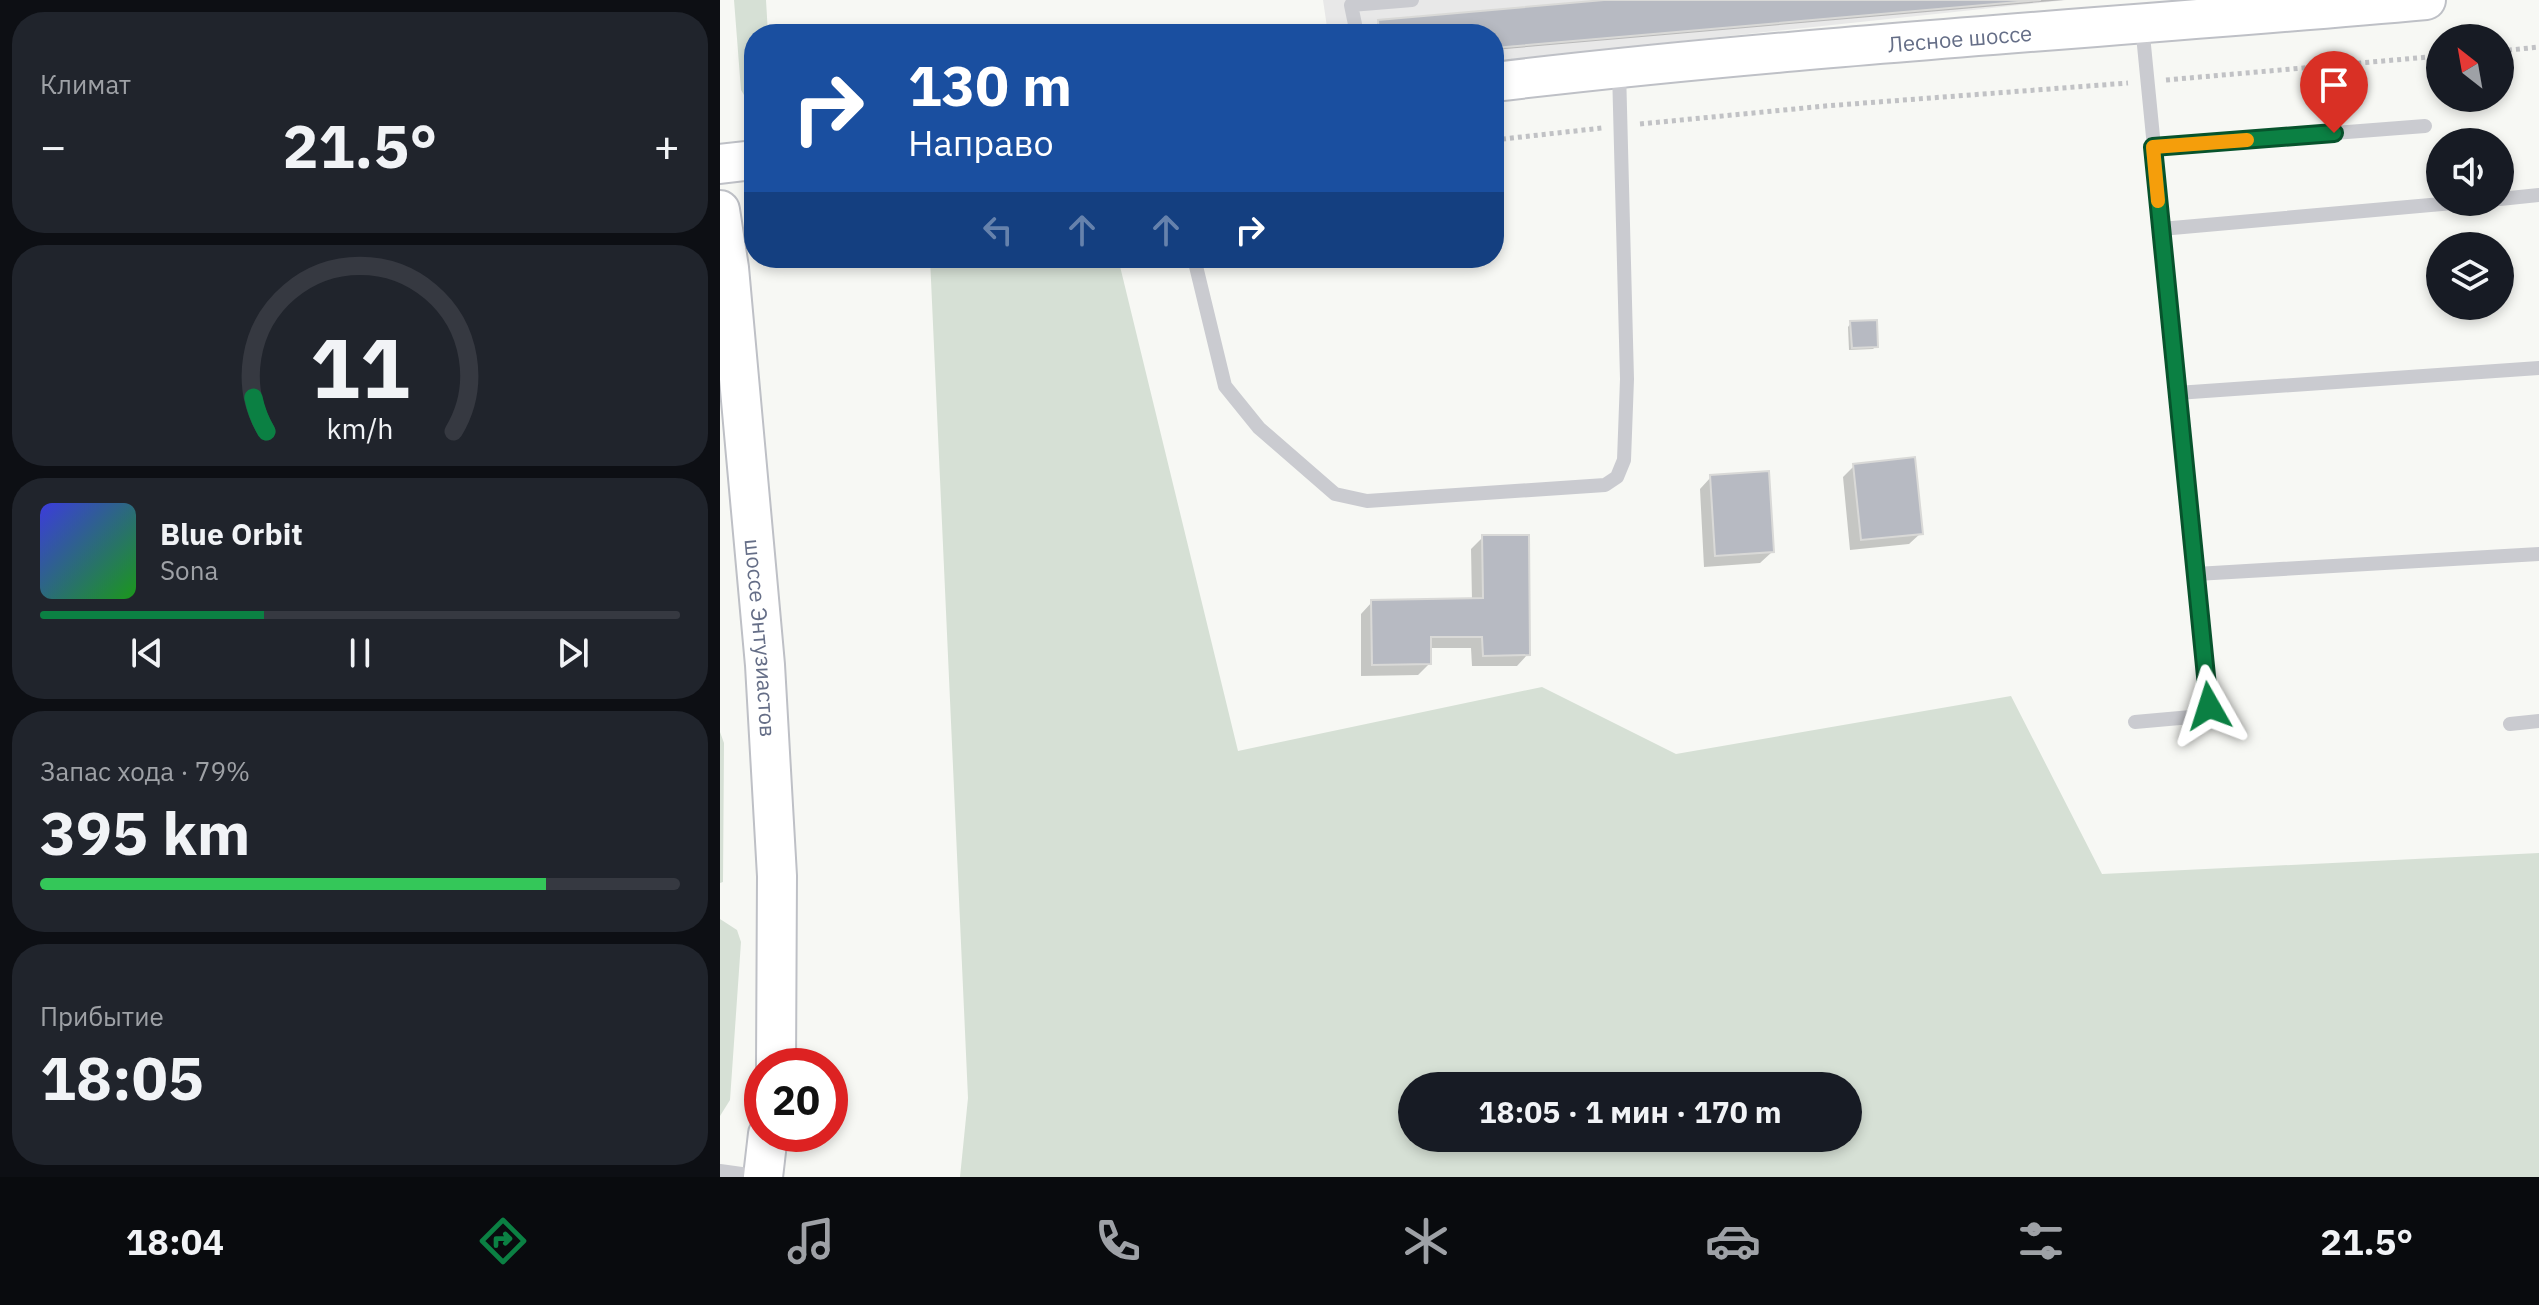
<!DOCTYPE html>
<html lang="ru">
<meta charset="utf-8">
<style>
:root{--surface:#171b24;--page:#20242c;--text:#f1f3f6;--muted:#9ea1a6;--line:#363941;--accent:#0b8043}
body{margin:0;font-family:"IBM Plex Sans",sans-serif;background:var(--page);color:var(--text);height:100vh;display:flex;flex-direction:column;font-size:30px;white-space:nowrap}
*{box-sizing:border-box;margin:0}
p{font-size:26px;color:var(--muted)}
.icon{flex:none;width:44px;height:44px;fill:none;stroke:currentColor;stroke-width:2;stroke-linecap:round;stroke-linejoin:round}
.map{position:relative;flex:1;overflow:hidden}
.drawer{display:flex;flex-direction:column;gap:12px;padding:12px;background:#0d0f14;width:720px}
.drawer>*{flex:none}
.banner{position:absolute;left:24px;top:24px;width:760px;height:244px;border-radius:32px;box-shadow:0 4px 12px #0003;background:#1a4fa0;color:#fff;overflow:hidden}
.needle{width:52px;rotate:329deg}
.tools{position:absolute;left:1706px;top:24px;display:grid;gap:16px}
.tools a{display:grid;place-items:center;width:88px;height:88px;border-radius:50%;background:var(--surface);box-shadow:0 4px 12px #0003;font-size:40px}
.speed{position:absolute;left:24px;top:1048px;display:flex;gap:16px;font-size:40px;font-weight:700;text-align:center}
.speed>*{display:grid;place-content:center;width:104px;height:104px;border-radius:50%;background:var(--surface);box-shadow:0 4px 12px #0003;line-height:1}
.speed .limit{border:12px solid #d22;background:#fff;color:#111}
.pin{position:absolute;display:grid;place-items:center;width:68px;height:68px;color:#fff;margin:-82px -34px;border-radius:50% 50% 50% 0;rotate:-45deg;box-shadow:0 0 8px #0007}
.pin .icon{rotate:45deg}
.me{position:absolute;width:88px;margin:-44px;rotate:354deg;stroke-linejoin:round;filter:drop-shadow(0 0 6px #0008)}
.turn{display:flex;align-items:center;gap:28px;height:168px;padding:0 32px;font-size:36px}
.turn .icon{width:104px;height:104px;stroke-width:2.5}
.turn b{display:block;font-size:56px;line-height:68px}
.lanes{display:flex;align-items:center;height:76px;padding:0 32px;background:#0003;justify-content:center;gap:40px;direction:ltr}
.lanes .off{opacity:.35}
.big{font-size:60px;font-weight:700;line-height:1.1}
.drawer .card{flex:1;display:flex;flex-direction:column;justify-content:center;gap:12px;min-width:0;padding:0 28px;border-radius:32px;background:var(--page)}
.drawer .dial{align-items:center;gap:0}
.dial svg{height:208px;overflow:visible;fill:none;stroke:var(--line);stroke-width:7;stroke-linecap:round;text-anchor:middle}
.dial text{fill:var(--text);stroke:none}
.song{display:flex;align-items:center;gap:24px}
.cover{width:96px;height:96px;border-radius:12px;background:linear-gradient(135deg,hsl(240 70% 55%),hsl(120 70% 35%))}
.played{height:8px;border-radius:4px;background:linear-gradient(90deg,var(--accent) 35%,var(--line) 35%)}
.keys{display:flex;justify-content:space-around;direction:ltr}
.heat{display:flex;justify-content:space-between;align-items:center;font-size:44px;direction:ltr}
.charge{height:12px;border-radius:6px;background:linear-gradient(90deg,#34c759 79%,var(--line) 0)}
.trip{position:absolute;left:678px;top:1072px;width:464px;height:80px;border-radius:40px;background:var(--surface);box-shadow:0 4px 12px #0003;font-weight:700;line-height:80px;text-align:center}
.menu{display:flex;height:128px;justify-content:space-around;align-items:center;background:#090b0e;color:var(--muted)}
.menu .icon{width:56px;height:56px}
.menu .current{color:var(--accent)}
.menu b{font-size:36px;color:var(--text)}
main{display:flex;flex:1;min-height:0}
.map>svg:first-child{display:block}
.built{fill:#e8e8e8}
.green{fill:#d6e0d5;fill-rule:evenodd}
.shadow{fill:#0003}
.building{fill:#b7bac2;stroke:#d9d9d7;stroke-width:2}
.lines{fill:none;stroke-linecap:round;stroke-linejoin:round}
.secondary-casing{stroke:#bec0c6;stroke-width:42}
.path{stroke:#c1c2c5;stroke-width:5;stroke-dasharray:4 4;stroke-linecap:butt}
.lane{stroke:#cacbd0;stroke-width:14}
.secondary{stroke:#fff;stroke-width:38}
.route-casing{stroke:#07532c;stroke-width:20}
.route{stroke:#0b8043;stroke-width:14}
.slow{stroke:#f59e0b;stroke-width:14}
.labels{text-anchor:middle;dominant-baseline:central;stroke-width:8;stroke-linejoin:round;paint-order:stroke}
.street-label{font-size:22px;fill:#656e87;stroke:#fff}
</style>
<main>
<section class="drawer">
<div class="card"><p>Климат</p>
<div class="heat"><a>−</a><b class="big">21.5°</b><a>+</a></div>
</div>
<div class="card dial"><svg viewBox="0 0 100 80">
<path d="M14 69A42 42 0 1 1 86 69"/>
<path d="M14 69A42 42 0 0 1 9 56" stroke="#0b8043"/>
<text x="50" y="56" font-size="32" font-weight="700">11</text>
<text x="50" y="72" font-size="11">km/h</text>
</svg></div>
<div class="card">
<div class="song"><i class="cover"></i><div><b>Blue Orbit</b><p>Sona</p></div></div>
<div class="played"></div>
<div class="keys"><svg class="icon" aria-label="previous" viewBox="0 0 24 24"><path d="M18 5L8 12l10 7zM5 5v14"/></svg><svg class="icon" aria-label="pause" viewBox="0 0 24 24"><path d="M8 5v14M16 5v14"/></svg><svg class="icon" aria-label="next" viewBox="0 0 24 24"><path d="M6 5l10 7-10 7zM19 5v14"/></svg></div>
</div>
<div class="card"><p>Запас хода · 79%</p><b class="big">395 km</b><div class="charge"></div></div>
<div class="card"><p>Прибытие</p><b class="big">18:05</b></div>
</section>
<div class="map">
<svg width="1819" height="1177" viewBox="0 0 1819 1177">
<rect width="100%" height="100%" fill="#f7f8f4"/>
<path class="built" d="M603,0H1347L774,61V34H608Z"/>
<path class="green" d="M14,0H46L48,34H34V112L21,90Z
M210,258H398L518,751L822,687L956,754L1291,696L1382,874L1819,853V1177H240L248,1098ZM692,1086H1128V1138H692Z
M0,732L4,743L3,882L0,883Z
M0,919L17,930L21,942L10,1100L0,1116Z"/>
<path class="shadow" d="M907,0H1344L774,50V34H657L656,25L659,22Z
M1131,323L1156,346L1153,349L1129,350L1128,327Z
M1134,466L1201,533L1189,544L1130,550L1123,477Z
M991,477L1052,552L1040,563L984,567L980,489Z
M763,537L808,654L797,666H752L751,648H709V664L698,675L641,676V614L652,602L752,601L751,549Z"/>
<path class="building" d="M884,0H1321L774,48V34H659L658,20Z
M1157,320L1158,347L1132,348L1130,321Z
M1195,457L1203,534L1141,540L1133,464Z
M1049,471L1054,552L995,556L990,475Z
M762,535H809L810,655L763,656L762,637H711V664L652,665L651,600L763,598Z"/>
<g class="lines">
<defs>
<g id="secondary">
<path id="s1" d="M774,82C1084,45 1395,28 1706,0"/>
<path d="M0,164L34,160"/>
<path id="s2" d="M0,210L9,268L45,665L57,876L56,1066"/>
<path d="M43,1177L48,1134"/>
</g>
</defs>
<use href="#secondary" class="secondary-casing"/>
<path class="path" d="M1780,51L1819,47
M1446,80L1720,56
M920,124L1105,106L1408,83
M774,140L882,128"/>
<path class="lane" d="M637,34L631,5L692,0
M1433,147L1705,126
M1780,199L1819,195
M1441,229L1744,202
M474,258L505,386L539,428L615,494L647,501L885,485L897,477L904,460L907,379L899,70
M1457,393L1819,368
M1476,574L1819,554
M1415,722L1471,717L1489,706L1422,25
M1790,724L1819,721
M0,1171L43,1177"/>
<use href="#secondary" class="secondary"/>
</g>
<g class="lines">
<defs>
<path id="route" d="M1489,706L1433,147L1614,133"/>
</defs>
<use href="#route" class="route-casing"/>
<use href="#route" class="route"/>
<path class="slow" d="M1438,201L1433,147L1527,140"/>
</g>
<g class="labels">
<g class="street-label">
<text stroke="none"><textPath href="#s1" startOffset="468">Лесное шоссе</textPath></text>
<text stroke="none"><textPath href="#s2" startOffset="430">шоссе Энтузиастов</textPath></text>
</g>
</g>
</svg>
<div class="tools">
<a><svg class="needle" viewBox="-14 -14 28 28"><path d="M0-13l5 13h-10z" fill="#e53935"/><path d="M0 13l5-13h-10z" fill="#9ea1a6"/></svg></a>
<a><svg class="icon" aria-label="sound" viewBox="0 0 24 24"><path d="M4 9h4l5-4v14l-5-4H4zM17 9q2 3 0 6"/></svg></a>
<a><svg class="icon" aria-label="layers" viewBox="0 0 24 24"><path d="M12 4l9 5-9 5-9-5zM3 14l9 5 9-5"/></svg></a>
</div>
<div class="speed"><div class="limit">20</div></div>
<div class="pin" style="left:1614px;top:133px;background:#d93025"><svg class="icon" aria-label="arrive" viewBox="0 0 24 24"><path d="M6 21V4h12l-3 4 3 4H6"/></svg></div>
<svg class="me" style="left:1489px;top:706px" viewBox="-20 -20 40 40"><path d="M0-17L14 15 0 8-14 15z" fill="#0b8043" stroke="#fff" stroke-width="4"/></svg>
<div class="trip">18:05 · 1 мин · 170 m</div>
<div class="banner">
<div class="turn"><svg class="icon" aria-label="right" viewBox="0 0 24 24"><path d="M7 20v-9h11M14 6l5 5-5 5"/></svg><div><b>130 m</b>Направо</div></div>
<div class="lanes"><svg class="icon off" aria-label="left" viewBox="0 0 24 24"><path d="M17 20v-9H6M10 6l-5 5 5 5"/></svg><svg class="icon off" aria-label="ahead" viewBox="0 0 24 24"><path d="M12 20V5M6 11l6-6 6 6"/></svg><svg class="icon off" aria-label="ahead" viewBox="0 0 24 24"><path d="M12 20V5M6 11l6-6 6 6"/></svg><svg class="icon" aria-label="right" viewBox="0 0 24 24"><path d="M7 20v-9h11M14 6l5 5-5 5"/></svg></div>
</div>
</div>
</main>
<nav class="menu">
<b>18:04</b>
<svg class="icon current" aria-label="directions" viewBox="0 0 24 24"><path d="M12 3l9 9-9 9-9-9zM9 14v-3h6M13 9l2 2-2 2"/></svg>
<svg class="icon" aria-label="music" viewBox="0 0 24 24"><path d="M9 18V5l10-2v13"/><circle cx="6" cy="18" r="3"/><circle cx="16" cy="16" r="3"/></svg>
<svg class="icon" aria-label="phone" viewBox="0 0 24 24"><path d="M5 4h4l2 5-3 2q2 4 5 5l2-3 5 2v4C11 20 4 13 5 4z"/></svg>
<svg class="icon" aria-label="climate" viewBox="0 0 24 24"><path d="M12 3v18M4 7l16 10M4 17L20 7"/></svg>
<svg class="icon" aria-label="car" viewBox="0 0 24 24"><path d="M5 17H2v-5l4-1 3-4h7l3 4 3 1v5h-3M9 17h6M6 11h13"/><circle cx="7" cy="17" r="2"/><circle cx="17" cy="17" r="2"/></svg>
<svg class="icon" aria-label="filters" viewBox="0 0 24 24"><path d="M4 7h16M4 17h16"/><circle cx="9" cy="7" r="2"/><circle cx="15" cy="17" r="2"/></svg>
<b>21.5°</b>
</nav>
